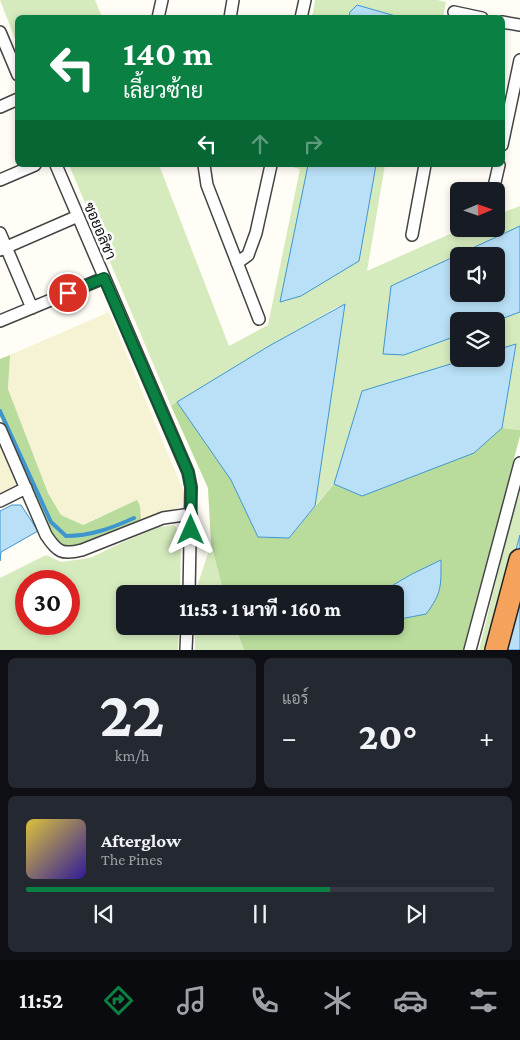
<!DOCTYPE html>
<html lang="th">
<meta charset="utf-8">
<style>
:root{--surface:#171b24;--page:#242831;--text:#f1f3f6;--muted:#9ea1a6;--line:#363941;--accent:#0b8043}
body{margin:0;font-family:"Crimson Pro",Sarabun,serif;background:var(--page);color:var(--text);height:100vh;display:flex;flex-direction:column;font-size:19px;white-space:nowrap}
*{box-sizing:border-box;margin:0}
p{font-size:16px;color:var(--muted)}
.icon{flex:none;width:28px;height:28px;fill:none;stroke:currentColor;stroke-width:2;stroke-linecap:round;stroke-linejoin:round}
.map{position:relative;height:650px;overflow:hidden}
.sheet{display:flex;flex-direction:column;gap:8px;padding:8px;background:#0d0f14;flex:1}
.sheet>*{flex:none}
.guide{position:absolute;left:15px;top:15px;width:490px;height:152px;border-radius:8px;box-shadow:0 2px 8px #0003;background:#0b8043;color:#fff;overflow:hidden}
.needle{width:32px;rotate:88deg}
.buttons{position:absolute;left:450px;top:182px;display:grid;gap:10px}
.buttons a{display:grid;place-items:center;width:55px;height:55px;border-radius:8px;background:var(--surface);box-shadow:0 2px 8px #0003;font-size:25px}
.speed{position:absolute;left:15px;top:570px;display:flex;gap:10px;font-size:25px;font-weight:700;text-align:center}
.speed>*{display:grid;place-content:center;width:65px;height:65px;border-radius:50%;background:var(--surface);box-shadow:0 2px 8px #0003;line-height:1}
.speed .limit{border:8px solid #d22;background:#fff;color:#111}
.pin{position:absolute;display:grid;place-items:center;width:42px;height:42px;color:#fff;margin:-21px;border:2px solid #fff;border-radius:50%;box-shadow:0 1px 5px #0007}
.me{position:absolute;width:55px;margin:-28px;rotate:0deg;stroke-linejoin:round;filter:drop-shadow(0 0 4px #0008)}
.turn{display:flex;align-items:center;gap:18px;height:105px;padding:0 25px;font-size:22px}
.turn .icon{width:65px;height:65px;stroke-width:2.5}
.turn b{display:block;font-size:35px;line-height:42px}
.lanes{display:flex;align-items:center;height:48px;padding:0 25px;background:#0003;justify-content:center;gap:25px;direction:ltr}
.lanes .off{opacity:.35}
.big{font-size:38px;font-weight:800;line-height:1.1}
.sheet .tile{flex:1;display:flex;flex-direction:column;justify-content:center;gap:8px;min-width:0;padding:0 18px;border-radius:8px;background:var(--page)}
.sheet .dial{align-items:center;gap:0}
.dial b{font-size:65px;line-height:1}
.song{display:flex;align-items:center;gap:15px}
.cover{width:60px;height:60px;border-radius:8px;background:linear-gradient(135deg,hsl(50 70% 55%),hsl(250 70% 35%))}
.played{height:5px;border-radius:2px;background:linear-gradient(90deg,var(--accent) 65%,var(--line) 65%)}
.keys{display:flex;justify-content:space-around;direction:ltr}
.heat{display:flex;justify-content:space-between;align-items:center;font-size:28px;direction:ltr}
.sheet .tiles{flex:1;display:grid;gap:8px;grid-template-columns:1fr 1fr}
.tile:last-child{grid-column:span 2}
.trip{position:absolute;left:116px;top:585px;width:288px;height:50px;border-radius:8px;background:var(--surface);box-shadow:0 2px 8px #0003;font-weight:800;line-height:50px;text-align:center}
.tabs{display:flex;height:80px;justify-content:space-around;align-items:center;background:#090b0e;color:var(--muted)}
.tabs .icon{width:35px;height:35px}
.tabs .active{color:var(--accent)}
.tabs b{font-size:22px;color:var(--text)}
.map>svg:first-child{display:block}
.farmland{fill:#f6f3d4}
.green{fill:#d5ebbd;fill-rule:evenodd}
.forest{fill:#b9dc9c}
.water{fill:#b9e0f7;stroke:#3f96cf;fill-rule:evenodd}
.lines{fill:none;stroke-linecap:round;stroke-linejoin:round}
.stream{stroke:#3f96cf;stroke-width:4}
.minor-casing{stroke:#444;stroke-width:14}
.motorway-casing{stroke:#222;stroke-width:24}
.minor{stroke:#fff;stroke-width:11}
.motorway{stroke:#f5a25d;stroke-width:21}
.route-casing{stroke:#07532c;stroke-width:12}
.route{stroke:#0b8043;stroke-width:9}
.labels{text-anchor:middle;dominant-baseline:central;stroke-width:5;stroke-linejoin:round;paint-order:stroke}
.street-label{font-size:15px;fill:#111;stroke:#fff}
</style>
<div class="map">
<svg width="520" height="650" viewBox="0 0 520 650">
<rect width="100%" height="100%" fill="#fffdf5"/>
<path class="farmland" d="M109,312L186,497L176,510L141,519L140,506L101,516L82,525L61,515L48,493L8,389L10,355Z
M0,440L19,487L0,496Z"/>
<path class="green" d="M0,0H95L102,17L18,18L17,44Z
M315,0H437L446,2L443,17L312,18Z
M69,165H159L229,346L268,325L300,169L285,165H385L367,271L461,229H496V215L520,206V226L391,286L404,355L459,335V359H467L362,391L334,484L315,506L345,304L337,307L269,346L171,406Z
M520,312V430L502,428L516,345L496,350V321Z
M520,492V650H479L508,531Z
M174,525L181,536L180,594H125V626H179L178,650H0V578L46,555L61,562L90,558L121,543L159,527ZM69,581V624H26V581Z
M211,544L224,594H196V590Z
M195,626H235L244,650H195Z"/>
<path class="forest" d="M10,355L8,389L48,493L61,515L83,525L137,500L140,506L141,519C124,528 81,552 63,544C59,543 56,540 53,538L0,417V359Z
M177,402L231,480L258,537L289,538L334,484L362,496L474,453L502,428L520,430V436L463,650H244L235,626H308L321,634L353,626H395V620L426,614L441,560L412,574L388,588L347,594H224L211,544L208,488L171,406Z"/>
<path class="water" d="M357,5L399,17H349L350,12Z
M308,165H376L359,261L301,296L280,302Z
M520,226V312L496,321H459V335L404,355L383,354L391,286ZM496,256V294H459V256Z
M345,304L315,506L289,538L258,537L231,480L177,402L269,346Z
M516,344L502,428L474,453L362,496L334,484L362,391L467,359H496V350Z
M12,505H21L38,531L1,552L0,561V511Z
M520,535V650H488Z
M441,560C441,586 442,593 426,614L395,620V594H347L388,588L412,574Z
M308,626H353L321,634Z"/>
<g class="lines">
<path class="stream" d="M0,411L51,522L66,536C91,536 112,528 134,518"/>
<defs>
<path id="minor" d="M454,12L482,18
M158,18L162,0
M230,18L233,0
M301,18L305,0
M502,22L520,25
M0,32L18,75
M0,107L18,99
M502,145L520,60
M56,165L188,472L191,487L189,594
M204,165L207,185L259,319
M0,180L35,165
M493,191L499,165
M0,233L32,308
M412,235L425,165
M0,250L78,216
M237,263L248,255L256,233L271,165
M0,321L104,278
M0,429L46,535C57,552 62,555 82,550L163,518L191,514
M0,501L26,488
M186,650L187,626
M470,650L520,463"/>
<path id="motorway" d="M496,650L520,560"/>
</defs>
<use href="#minor" class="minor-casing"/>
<use href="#motorway" class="motorway-casing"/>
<use href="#minor" class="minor"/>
<use href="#motorway" class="motorway"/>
</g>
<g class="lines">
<defs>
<path id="route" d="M68,293L104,278L188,472L191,487V530"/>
</defs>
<use href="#route" class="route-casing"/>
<use href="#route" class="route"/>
</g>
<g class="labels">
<g class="street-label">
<text transform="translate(100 231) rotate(67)">ซอยอลิชา</text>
</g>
</g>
</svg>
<div class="buttons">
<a><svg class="needle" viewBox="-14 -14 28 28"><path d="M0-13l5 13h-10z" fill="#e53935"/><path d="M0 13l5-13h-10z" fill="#9ea1a6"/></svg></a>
<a><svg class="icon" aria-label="sound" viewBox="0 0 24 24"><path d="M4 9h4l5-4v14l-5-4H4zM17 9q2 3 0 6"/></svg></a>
<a><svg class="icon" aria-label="layers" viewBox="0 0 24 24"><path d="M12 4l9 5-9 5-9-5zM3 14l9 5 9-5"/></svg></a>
</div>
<div class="speed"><div class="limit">30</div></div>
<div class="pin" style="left:68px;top:293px;background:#d93025"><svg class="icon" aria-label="arrive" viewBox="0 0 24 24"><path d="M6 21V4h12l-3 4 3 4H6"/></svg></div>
<svg class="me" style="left:191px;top:530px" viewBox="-20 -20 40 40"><path d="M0-17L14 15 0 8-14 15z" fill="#0b8043" stroke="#fff" stroke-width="4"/></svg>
<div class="trip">11:53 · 1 นาที · 160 m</div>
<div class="guide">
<div class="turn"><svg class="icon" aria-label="left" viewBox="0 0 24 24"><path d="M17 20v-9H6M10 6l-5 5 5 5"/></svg><div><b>140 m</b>เลี้ยวซ้าย</div></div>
<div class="lanes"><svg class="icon" aria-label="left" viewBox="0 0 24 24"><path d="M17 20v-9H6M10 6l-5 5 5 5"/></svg><svg class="icon off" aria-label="ahead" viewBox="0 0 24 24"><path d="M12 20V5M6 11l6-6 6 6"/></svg><svg class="icon off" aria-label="right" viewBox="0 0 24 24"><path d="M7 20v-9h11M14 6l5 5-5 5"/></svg></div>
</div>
</div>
<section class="sheet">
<div class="tiles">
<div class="tile dial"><b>22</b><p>km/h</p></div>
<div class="tile"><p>แอร์</p>
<div class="heat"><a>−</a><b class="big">20°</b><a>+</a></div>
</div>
<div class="tile">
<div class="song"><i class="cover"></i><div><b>Afterglow</b><p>The Pines</p></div></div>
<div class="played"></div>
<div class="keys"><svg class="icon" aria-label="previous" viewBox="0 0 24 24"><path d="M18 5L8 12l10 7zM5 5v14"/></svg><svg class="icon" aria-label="pause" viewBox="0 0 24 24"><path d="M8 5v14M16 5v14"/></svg><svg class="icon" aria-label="next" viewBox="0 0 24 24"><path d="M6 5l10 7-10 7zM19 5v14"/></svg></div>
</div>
</div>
</section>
<nav class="tabs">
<b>11:52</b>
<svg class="icon active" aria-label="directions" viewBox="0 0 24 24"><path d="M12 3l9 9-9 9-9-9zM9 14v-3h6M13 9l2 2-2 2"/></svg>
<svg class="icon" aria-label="music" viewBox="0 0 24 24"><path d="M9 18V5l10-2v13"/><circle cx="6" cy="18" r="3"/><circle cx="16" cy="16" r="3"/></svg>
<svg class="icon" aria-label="phone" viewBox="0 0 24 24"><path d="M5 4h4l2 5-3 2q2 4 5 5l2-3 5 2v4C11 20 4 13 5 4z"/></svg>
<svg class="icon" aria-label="climate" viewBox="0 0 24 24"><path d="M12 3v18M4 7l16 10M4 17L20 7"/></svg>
<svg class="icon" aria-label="car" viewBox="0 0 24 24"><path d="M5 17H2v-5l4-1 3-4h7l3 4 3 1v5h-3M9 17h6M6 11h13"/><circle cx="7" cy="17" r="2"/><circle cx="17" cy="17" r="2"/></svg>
<svg class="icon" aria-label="filters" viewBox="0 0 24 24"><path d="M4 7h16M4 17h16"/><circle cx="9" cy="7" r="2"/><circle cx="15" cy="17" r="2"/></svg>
</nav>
